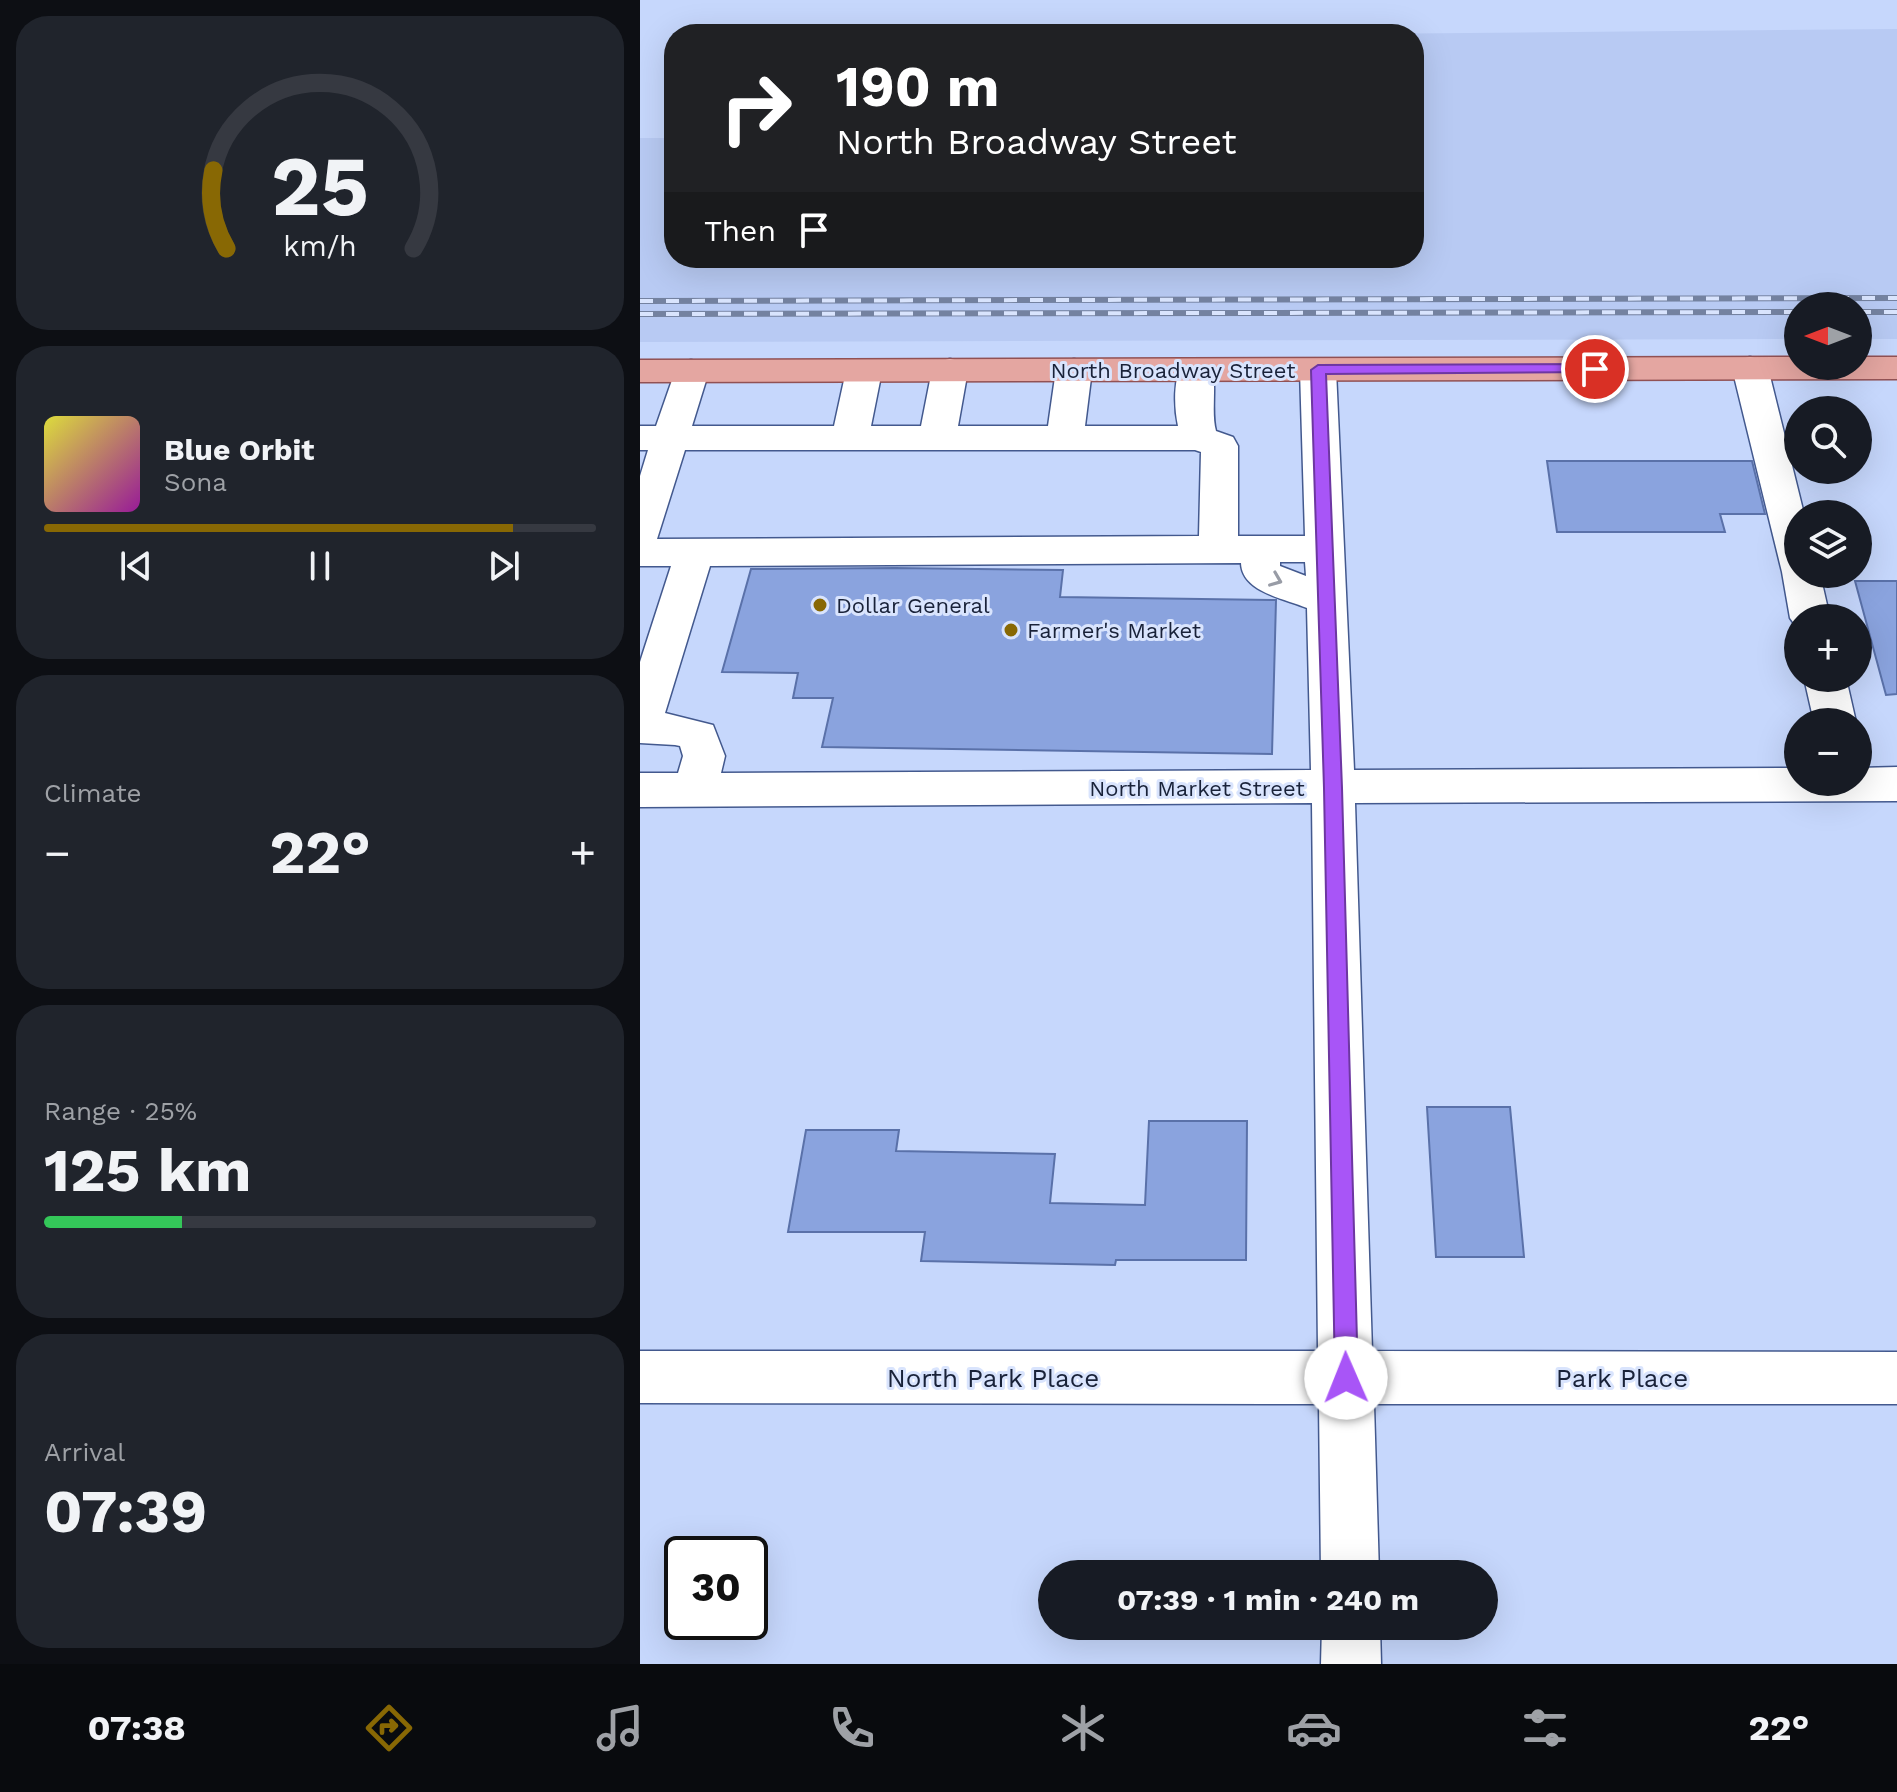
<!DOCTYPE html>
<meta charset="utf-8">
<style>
:root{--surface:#171b24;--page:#20242c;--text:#f1f3f6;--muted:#9ea1a6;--line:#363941;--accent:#886804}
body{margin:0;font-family:"Work Sans",sans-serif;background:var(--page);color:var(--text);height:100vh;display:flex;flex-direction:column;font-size:30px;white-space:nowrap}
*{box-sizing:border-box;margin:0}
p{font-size:26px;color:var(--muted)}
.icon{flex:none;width:44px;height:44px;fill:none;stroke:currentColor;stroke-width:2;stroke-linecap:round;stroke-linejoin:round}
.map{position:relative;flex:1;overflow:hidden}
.panel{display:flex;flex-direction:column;gap:16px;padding:16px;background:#0d0f14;width:640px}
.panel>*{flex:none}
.guide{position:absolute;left:24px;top:24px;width:760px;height:244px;border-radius:32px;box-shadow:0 8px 32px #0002;background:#202124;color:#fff;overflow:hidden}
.needle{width:52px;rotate:270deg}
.fabs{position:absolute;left:1144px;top:292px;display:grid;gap:16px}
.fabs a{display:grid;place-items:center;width:88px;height:88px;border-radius:50%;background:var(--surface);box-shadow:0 8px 32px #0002;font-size:40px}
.speed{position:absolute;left:24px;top:1536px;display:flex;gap:16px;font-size:40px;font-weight:700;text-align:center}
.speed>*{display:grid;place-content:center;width:104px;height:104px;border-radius:50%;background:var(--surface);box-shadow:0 8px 32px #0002;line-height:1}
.speed .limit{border:4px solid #111;border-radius:12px;background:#fff;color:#111}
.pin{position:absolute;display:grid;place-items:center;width:68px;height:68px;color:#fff;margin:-34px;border:4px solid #fff;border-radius:50%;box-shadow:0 2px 8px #0007}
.me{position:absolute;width:88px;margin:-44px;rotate:359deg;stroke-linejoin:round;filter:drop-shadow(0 0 6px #0008)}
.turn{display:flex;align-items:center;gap:28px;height:168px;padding:0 40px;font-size:36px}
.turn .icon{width:104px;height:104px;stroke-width:2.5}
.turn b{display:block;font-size:56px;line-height:68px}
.then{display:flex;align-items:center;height:76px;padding:0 40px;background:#0003;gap:16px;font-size:30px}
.big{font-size:60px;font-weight:700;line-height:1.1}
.panel .card{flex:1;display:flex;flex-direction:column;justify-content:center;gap:12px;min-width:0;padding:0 28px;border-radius:32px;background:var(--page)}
.panel .dial{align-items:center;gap:0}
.dial svg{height:208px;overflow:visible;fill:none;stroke:var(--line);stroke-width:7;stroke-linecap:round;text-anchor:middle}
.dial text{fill:var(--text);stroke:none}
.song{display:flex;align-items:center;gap:24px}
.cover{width:96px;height:96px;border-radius:12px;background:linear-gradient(135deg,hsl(60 70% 55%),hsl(300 70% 35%))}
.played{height:8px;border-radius:4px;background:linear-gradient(90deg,var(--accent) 85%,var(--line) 85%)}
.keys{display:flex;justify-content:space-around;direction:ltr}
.heat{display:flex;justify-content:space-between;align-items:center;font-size:44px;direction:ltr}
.charge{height:12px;border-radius:6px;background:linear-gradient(90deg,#34c759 25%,var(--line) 0)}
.trip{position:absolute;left:398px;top:1560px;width:460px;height:80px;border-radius:40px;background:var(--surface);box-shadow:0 8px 32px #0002;font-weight:700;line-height:80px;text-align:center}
.tabs{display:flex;height:128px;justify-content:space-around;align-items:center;background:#090b0e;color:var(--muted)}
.tabs .icon{width:56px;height:56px}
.tabs .on{color:var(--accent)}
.tabs b{font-size:36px;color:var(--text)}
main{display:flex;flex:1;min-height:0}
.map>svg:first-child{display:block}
.built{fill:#b8caf3}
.building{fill:#8aa3de;stroke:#5a71a9;stroke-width:2}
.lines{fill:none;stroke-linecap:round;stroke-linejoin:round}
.minor-casing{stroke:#43598e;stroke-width:3}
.major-casing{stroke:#915154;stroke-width:3}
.minor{fill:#fff;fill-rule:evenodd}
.major{fill:#e4a6a1;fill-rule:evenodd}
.rail-casing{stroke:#7482a0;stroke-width:6}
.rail{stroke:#d9e4fd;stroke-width:4;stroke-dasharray:13;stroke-linecap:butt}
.oneway{stroke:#989ca6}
.route{fill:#a855f7;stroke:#6d37a1;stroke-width:2}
.poi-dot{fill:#886804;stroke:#d9e4fd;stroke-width:3}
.labels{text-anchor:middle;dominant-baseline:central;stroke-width:6;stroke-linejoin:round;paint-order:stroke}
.street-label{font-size:22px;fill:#192239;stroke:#d9e4fd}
.poi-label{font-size:22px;fill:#192239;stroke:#d9e4fd;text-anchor:start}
.near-street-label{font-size:26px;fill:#192239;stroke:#d9e4fd}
</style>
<main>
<section class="panel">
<div class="card dial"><svg viewBox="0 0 100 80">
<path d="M14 69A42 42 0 1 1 86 69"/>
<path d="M14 69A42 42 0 0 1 9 39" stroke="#886804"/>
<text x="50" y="56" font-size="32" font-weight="700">25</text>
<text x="50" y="72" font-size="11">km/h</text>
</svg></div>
<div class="card">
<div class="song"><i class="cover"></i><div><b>Blue Orbit</b><p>Sona</p></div></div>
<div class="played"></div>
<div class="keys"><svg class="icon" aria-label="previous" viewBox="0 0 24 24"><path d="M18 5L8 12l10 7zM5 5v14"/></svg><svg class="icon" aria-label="pause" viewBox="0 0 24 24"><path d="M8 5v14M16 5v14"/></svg><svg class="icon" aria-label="next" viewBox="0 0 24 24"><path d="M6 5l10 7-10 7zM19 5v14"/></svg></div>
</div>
<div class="card"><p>Climate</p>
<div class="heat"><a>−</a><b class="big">22°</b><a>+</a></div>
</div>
<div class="card"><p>Range · 25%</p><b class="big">125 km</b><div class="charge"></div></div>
<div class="card"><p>Arrival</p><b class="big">07:39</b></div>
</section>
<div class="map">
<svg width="1257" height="1664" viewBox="0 0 1257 1664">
<rect width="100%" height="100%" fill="#c6d7fc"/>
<path class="built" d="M1257,29V339H1218V306H1158V339L0,342V138H34V258H774V34H716Z"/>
<path class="building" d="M907,461H1112L1125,514H1080L1085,532H917Z
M255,568L423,570L420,597L636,600L632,754L182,747L193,698H153L158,673L82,672L111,569Z
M1215,581H1257V694L1246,695Z
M787,1107H870L884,1257H796Z
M509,1121H607L606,1260H476L475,1265L281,1261L285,1232H148L166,1130H259L256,1151L415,1154L410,1203L505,1205Z"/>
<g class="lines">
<defs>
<path id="minor" d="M1110,357L1123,360L1128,368L1164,514H1158V574H1180L1190,618H1158V629L1150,618L1142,572L1092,368L1097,360Z
M310,359L323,362L328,370L318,426H408L416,370L421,362L434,359L447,362L452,370L445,426H538C534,408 533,378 543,362L556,359L569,362C579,377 570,410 576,431L593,437L598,446V536H665L660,370L665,362L678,359L691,362L696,370L714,770L1158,768V782H1218V768L1257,767V801L715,803L732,1351L1257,1352V1404H734L739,1574H681L679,1404L0,1403V1351H678L672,803L0,807V773H38L43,756L40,746L35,745L0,743V662L31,566H0V476L8,450H0V426H16L38,363L51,360L64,363L69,371L52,426H194L206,371L211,363L224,360L237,363L242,371L231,426H281L292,370L297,362ZM45,450H555L561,452L559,536L17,539ZM640,562H665L666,576L640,566ZM601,563C602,592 643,598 667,608L671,770L81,773L85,756L73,725L25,713L70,566Z
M1164,678H1206L1216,722H1174Z
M682,1626H740L741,1664H681Z"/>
<path id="major" d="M1158,357V366H1218V357H1257V379L0,382V360Z"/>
</defs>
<use href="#minor" class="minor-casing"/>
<use href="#major" class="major-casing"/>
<use href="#minor" class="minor"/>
<use href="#major" class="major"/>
<defs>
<path id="rail" d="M0,301L1257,298
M1218,312H1257
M0,314L1158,312"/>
</defs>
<use href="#rail" class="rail-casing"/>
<use href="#rail" class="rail"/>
</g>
<defs><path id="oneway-chevron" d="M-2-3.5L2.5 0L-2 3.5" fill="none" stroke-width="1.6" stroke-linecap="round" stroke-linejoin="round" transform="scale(2)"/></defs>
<use class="oneway" href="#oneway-chevron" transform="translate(636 580) rotate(22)"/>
<path class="route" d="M955,364L961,366V372L686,374L702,788L718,1378L714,1386L706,1389L698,1386L695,1378L684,788L671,370L678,365Z"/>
<g class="poi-dot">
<circle cx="180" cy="605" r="8"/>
<circle cx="371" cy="630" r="8"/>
</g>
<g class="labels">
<g class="street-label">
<text x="533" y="370">North Broadway Street</text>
<text x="557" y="788">North Market Street</text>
</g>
<g class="poi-label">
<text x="196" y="605">Dollar General</text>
<text x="387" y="630">Farmer's Market</text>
</g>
<g class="near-street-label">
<text x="353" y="1378">North Park Place</text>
<text x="982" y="1378">Park Place</text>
</g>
</g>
</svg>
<div class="fabs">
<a><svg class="needle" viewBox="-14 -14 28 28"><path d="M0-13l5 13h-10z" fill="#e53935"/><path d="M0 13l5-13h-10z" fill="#9ea1a6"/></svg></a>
<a><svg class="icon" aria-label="search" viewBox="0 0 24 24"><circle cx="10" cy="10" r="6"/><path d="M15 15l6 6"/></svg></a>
<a><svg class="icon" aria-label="layers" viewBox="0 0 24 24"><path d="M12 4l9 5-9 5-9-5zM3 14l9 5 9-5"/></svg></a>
<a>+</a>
<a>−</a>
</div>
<div class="speed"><div class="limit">30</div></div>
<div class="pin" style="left:955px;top:369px;background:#d93025"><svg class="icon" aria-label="arrive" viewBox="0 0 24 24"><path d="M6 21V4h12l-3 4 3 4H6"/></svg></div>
<svg class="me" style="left:706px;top:1378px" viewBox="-20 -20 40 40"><circle r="19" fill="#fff"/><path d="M0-13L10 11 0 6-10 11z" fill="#a855f7"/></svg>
<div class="trip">07:39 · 1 min · 240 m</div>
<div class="guide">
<div class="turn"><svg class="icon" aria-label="right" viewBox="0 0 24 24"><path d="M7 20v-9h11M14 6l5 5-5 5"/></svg><div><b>190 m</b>North Broadway Street</div></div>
<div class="then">Then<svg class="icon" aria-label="arrive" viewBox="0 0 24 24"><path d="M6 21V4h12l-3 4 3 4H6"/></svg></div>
</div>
</div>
</main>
<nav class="tabs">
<b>07:38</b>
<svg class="icon on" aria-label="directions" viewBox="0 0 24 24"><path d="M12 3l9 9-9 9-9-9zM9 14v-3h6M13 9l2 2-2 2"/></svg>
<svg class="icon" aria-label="music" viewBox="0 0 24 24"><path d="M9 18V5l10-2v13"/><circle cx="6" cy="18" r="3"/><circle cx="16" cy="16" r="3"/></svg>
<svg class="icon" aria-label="phone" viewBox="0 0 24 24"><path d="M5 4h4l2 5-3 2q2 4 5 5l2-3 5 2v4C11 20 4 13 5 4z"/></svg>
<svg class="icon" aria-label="climate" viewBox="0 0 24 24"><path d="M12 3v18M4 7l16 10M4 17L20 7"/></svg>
<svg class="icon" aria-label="car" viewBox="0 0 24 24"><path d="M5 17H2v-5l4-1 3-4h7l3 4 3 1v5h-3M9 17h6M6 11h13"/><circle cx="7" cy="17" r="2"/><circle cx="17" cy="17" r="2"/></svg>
<svg class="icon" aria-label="filters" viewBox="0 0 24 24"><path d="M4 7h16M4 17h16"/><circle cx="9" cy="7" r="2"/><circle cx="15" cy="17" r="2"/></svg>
<b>22°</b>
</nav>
